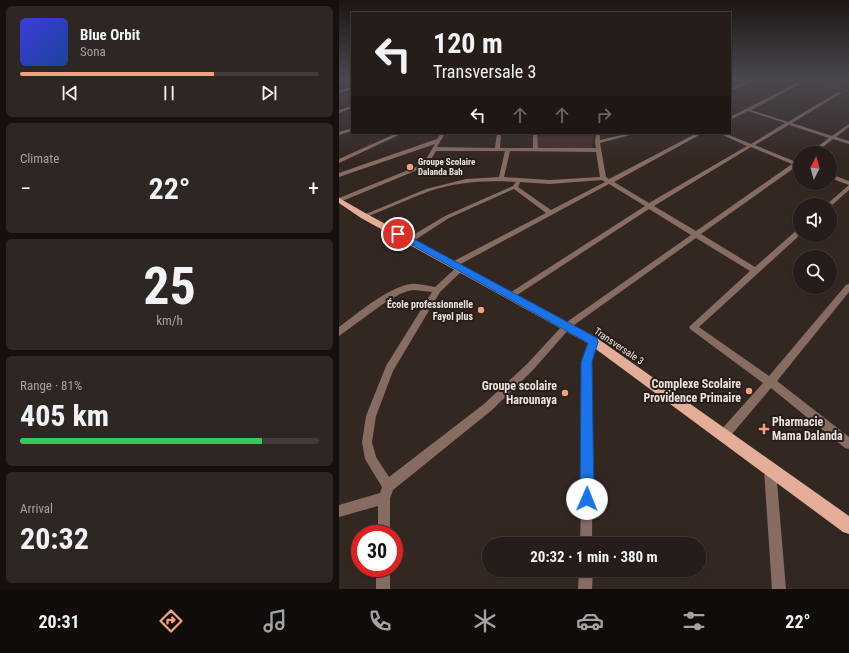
<!DOCTYPE html>
<meta charset="utf-8">
<style>
:root{--surface:#261d1a;--page:#2e2623;--text:#f1f3f6;--muted:#a4a2a2;--line:#423b39;--accent:#f2a07f}
body{margin:0;font-family:"Roboto Condensed",sans-serif;background:var(--page);color:var(--text);height:100vh;display:flex;flex-direction:column;font-size:15px;white-space:nowrap}
*{box-sizing:border-box;margin:0}
p{font-size:13px;color:var(--muted)}
.icon{flex:none;width:22px;height:22px;fill:none;stroke:currentColor;stroke-width:2;stroke-linecap:round;stroke-linejoin:round}
.map{position:relative;flex:1;overflow:hidden}
.panel{display:flex;flex-direction:column;gap:6px;padding:6px;background:#15100e;width:339px}
.panel>*{flex:none}
.top-card{position:absolute;left:12px;top:12px;width:380px;height:122px;border-radius:0px;box-shadow:0 1px 3px #0004,0 0 0 1px var(--line);background:#261d1a;color:var(--text);overflow:hidden}
.needle{width:26px;rotate:6deg}
.controls{position:absolute;left:454px;top:146px;display:grid;gap:8px}
.controls a{display:grid;place-items:center;width:44px;height:44px;border-radius:50%;background:var(--surface);box-shadow:0 1px 3px #0004,0 0 0 1px var(--line);font-size:20px}
.speed{position:absolute;left:12px;top:525px;display:flex;gap:8px;font-size:20px;font-weight:700;text-align:center}
.speed>*{display:grid;place-content:center;width:52px;height:52px;border-radius:50%;background:var(--surface);box-shadow:0 1px 3px #0004,0 0 0 1px var(--line);line-height:1}
.speed .limit{border:6px solid #d22;background:#fff;color:#111}
.pin{position:absolute;display:grid;place-items:center;width:34px;height:34px;color:#fff;margin:-17px;border:2px solid #fff;border-radius:50%;box-shadow:0 1px 4px #0007}
.me{position:absolute;width:44px;margin:-22px;rotate:1deg;stroke-linejoin:round;filter:drop-shadow(0 0 3px #0008)}
.turn{display:flex;align-items:center;gap:14px;height:84px;padding:0 16px;font-size:18px}
.turn .icon{width:52px;height:52px;stroke-width:2.5}
.turn b{display:block;font-size:28px;line-height:34px}
.lanes{display:flex;align-items:center;height:38px;padding:0 16px;background:#0003;justify-content:center;gap:20px;direction:ltr}
.lanes .off{opacity:.35}
.big{font-size:30px;font-weight:700;line-height:1.1}
.panel .widget{flex:1;display:flex;flex-direction:column;justify-content:center;gap:6px;min-width:0;padding:0 14px;border-radius:6px;background:var(--page)}
.panel .dial{align-items:center;gap:0}
.dial b{font-size:52px;line-height:1}
.song{display:flex;align-items:center;gap:12px}
.cover{width:48px;height:48px;border-radius:6px;background:linear-gradient(135deg,hsl(240 70% 55%),hsl(220 70% 35%))}
.played{height:4px;border-radius:2px;background:linear-gradient(90deg,var(--accent) 65%,var(--line) 65%)}
.keys{display:flex;justify-content:space-around;direction:ltr}
.heat{display:flex;justify-content:space-between;align-items:center;font-size:22px;direction:ltr}
.charge{height:6px;border-radius:3px;background:linear-gradient(90deg,#34c759 81%,var(--line) 0)}
.trip{position:absolute;left:143px;top:537px;width:224px;height:40px;border-radius:20px;background:var(--surface);box-shadow:0 1px 3px #0004,0 0 0 1px var(--line);font-weight:700;line-height:40px;text-align:center}
.dock{display:flex;height:64px;justify-content:space-around;align-items:center;background:#0f0c0a;color:var(--muted)}
.dock .icon{width:28px;height:28px}
.dock .selected{color:var(--accent)}
.dock b{font-size:18px;color:var(--text)}
main{display:flex;flex:1;min-height:0}
.map>svg:first-child{display:block}
.built{fill:#42312a}
.lines{fill:none;stroke-linecap:round;stroke-linejoin:round}
.stream{stroke:#854c35;stroke-width:1}
.minor{fill:#876c61;fill-rule:evenodd}
.major{fill:#e4ad97;fill-rule:evenodd}
.route{fill:#1a73e8;stroke:#114b97}
.poi-dot{fill:#f2a07f;stroke:#291d19;stroke-width:1.5}
.labels{text-anchor:middle;dominant-baseline:central;stroke-width:4;stroke-linejoin:round;paint-order:stroke}
.far-poi-label{font-size:9px;font-weight:bold;fill:#ece4e1;stroke:#291d19;text-anchor:start}
.poi-label{font-size:10px;font-weight:bold;fill:#ece4e1;stroke:#291d19;text-anchor:end}
.street-label{font-size:10px;fill:#ece4e1;stroke:#291d19}
.near-poi-label{font-size:12px;font-weight:bold;fill:#ece4e1;stroke:#291d19;text-anchor:end}
</style>
<main>
<section class="panel">
<div class="widget">
<div class="song"><i class="cover"></i><div><b>Blue Orbit</b><p>Sona</p></div></div>
<div class="played"></div>
<div class="keys"><svg class="icon" aria-label="previous" viewBox="0 0 24 24"><path d="M18 5L8 12l10 7zM5 5v14"/></svg><svg class="icon" aria-label="pause" viewBox="0 0 24 24"><path d="M8 5v14M16 5v14"/></svg><svg class="icon" aria-label="next" viewBox="0 0 24 24"><path d="M6 5l10 7-10 7zM19 5v14"/></svg></div>
</div>
<div class="widget"><p>Climate</p>
<div class="heat"><a>−</a><b class="big">22°</b><a>+</a></div>
</div>
<div class="widget dial"><b>25</b><p>km/h</p></div>
<div class="widget"><p>Range · 81%</p><b class="big">405 km</b><div class="charge"></div></div>
<div class="widget"><p>Arrival</p><b class="big">20:32</b></div>
</section>
<div class="map">
<svg width="510" height="589" viewBox="0 0 510 589">
<rect width="100%" height="100%" fill="#332722"/>
<path class="built" d="M197,133H254L253,149H198Z"/>
<g class="lines">
<path class="stream" d="M471,79L510,91"/>
<path class="minor" d="M413,79H418L391,91V89Z
M460,82L461,84L412,110L449,122L499,92H501V94L453,123L493,136L510,124V127L497,137L510,141V144L494,139L476,153H470L490,138L450,125L416,145L457,162L461,159V166H458L362,234L416,267L459,229H461V235L360,327L430,376L507,285L510,284V292L438,381L510,437V449L506,448L432,388L388,440L384,441L380,440L379,436L380,432L424,383L351,329L350,327L411,271L357,238L231,328L194,370L153,410L54,490L51,498V534H39V506L0,517V505L41,493L43,487L26,459L23,442L27,416L47,366L93,292L75,290L69,291L61,294L44,304L0,336V327C18,314 49,287 72,284C80,283 88,286 96,287L119,266H125L126,268L101,292L54,371L37,416L33,442L37,457L50,477L145,404L188,364L225,324L352,235L310,209L172,299L169,298L168,296L169,294L306,206L270,184L116,267L113,266L112,264L113,262L207,213L175,189L110,218L73,242H69L68,240L69,238L106,216L174,186L177,182C148,180 118,182 91,191C69,199 48,209 27,217H23L22,216L87,189L127,179L160,177L166,151H97L88,166L1,202L0,198L84,164L96,144L0,177V173L98,139L102,133H106L98,147L156,148L158,133H162L161,148H194V133H198L199,148H257L256,142L257,133H261V140L291,133H299L261,143L267,177L270,179L358,133H364L275,182L310,203L408,146L379,133H385L412,144L446,123L409,111L391,120V117ZM412,147L453,164L357,231L315,206ZM171,151L257,152L261,177L211,180L165,177ZM263,180L266,182L212,210L179,187L181,183L180,182L211,184Z
M13,87V89L0,93V91Z
M13,106V108L0,113V110Z
M13,128V131L0,135V132Z
M58,133H64L0,163V159Z
M491,174L510,181V185L491,178Z
M510,185V190L492,206L487,205Z
M254,337L257,338L258,341L253,362L254,425L253,544H241L244,425L243,362L251,338Z
M431,464L435,466L437,470L447,589H433L425,470L427,466Z
M37,568H51V589H37Z
M240,570H254L253,589H239Z"/>
<path class="major" d="M0,198L28,214L258,338L510,516V534L504,532L250,344L22,218L0,203Z"/>
</g>
<linearGradient id="sky" x2="0" y2="1"><stop stop-color="#1c1513"/><stop offset="0.49" stop-color="#4a474f"/><stop offset="1" stop-color="#4a474f" stop-opacity="0"/></linearGradient>
<rect width="510" height="161" fill="url(#sky)"/>
<path class="route" d="M57,232H62L258,338L259,342L253,362L255,499L253,504L248,506L243,504L241,499L242,362L249,343L57,236Z"/>
<g class="poi-dot">
<circle cx="71" cy="167" r="4"/>
<circle cx="142" cy="310" r="4"/>
<circle cx="410" cy="391" r="4"/>
<circle cx="226" cy="393" r="4"/>
<path d="M423 423h4v4h4v4h-4v4h-4v-4h-4v-4h4z"/>
</g>
<g class="labels">
<g class="far-poi-label">
<text x="79" y="162">Groupe Scolaire<tspan x="79" dy="10">Dalanda Bah</tspan></text>
</g>
<g class="poi-label">
<text x="134" y="304">École professionnelle<tspan x="134" dy="12">Fayol plus</tspan></text>
</g>
<g class="street-label">
<text transform="translate(280 346) rotate(34)">Transversale 3</text>
</g>
<g class="near-poi-label">
<text x="402" y="384">Complexe Scolaire<tspan x="402" dy="14">Providence Primaire</tspan></text>
<text x="218" y="386">Groupe scolaire<tspan x="218" dy="14">Harounaya</tspan></text>
<text x="433" y="422" text-anchor="start">Pharmacie<tspan x="433" dy="14">Mama Dalanda</tspan></text>
</g>
</g>
</svg>
<div class="controls">
<a><svg class="needle" viewBox="-14 -14 28 28"><path d="M0-13l5 13h-10z" fill="#e53935"/><path d="M0 13l5-13h-10z" fill="#a4a2a2"/></svg></a>
<a><svg class="icon" aria-label="sound" viewBox="0 0 24 24"><path d="M4 9h4l5-4v14l-5-4H4zM17 9q2 3 0 6"/></svg></a>
<a><svg class="icon" aria-label="search" viewBox="0 0 24 24"><circle cx="10" cy="10" r="6"/><path d="M15 15l6 6"/></svg></a>
</div>
<div class="speed"><div class="limit">30</div></div>
<div class="pin" style="left:59px;top:234px;background:#d93025"><svg class="icon" aria-label="arrive" viewBox="0 0 24 24"><path d="M6 21V4h12l-3 4 3 4H6"/></svg></div>
<svg class="me" style="left:248px;top:499px" viewBox="-20 -20 40 40"><circle r="19" fill="#fff"/><path d="M0-13L10 11 0 6-10 11z" fill="#1a73e8"/></svg>
<div class="trip">20:32 · 1 min · 380 m</div>
<div class="top-card">
<div class="turn"><svg class="icon" aria-label="left" viewBox="0 0 24 24"><path d="M17 20v-9H6M10 6l-5 5 5 5"/></svg><div><b>120 m</b>Transversale 3</div></div>
<div class="lanes"><svg class="icon" aria-label="left" viewBox="0 0 24 24"><path d="M17 20v-9H6M10 6l-5 5 5 5"/></svg><svg class="icon off" aria-label="ahead" viewBox="0 0 24 24"><path d="M12 20V5M6 11l6-6 6 6"/></svg><svg class="icon off" aria-label="ahead" viewBox="0 0 24 24"><path d="M12 20V5M6 11l6-6 6 6"/></svg><svg class="icon off" aria-label="right" viewBox="0 0 24 24"><path d="M7 20v-9h11M14 6l5 5-5 5"/></svg></div>
</div>
</div>
</main>
<nav class="dock">
<b>20:31</b>
<svg class="icon selected" aria-label="directions" viewBox="0 0 24 24"><path d="M12 3l9 9-9 9-9-9zM9 14v-3h6M13 9l2 2-2 2"/></svg>
<svg class="icon" aria-label="music" viewBox="0 0 24 24"><path d="M9 18V5l10-2v13"/><circle cx="6" cy="18" r="3"/><circle cx="16" cy="16" r="3"/></svg>
<svg class="icon" aria-label="phone" viewBox="0 0 24 24"><path d="M5 4h4l2 5-3 2q2 4 5 5l2-3 5 2v4C11 20 4 13 5 4z"/></svg>
<svg class="icon" aria-label="climate" viewBox="0 0 24 24"><path d="M12 3v18M4 7l16 10M4 17L20 7"/></svg>
<svg class="icon" aria-label="car" viewBox="0 0 24 24"><path d="M5 17H2v-5l4-1 3-4h7l3 4 3 1v5h-3M9 17h6M6 11h13"/><circle cx="7" cy="17" r="2"/><circle cx="17" cy="17" r="2"/></svg>
<svg class="icon" aria-label="filters" viewBox="0 0 24 24"><path d="M4 7h16M4 17h16"/><circle cx="9" cy="7" r="2"/><circle cx="15" cy="17" r="2"/></svg>
<b>22°</b>
</nav>
